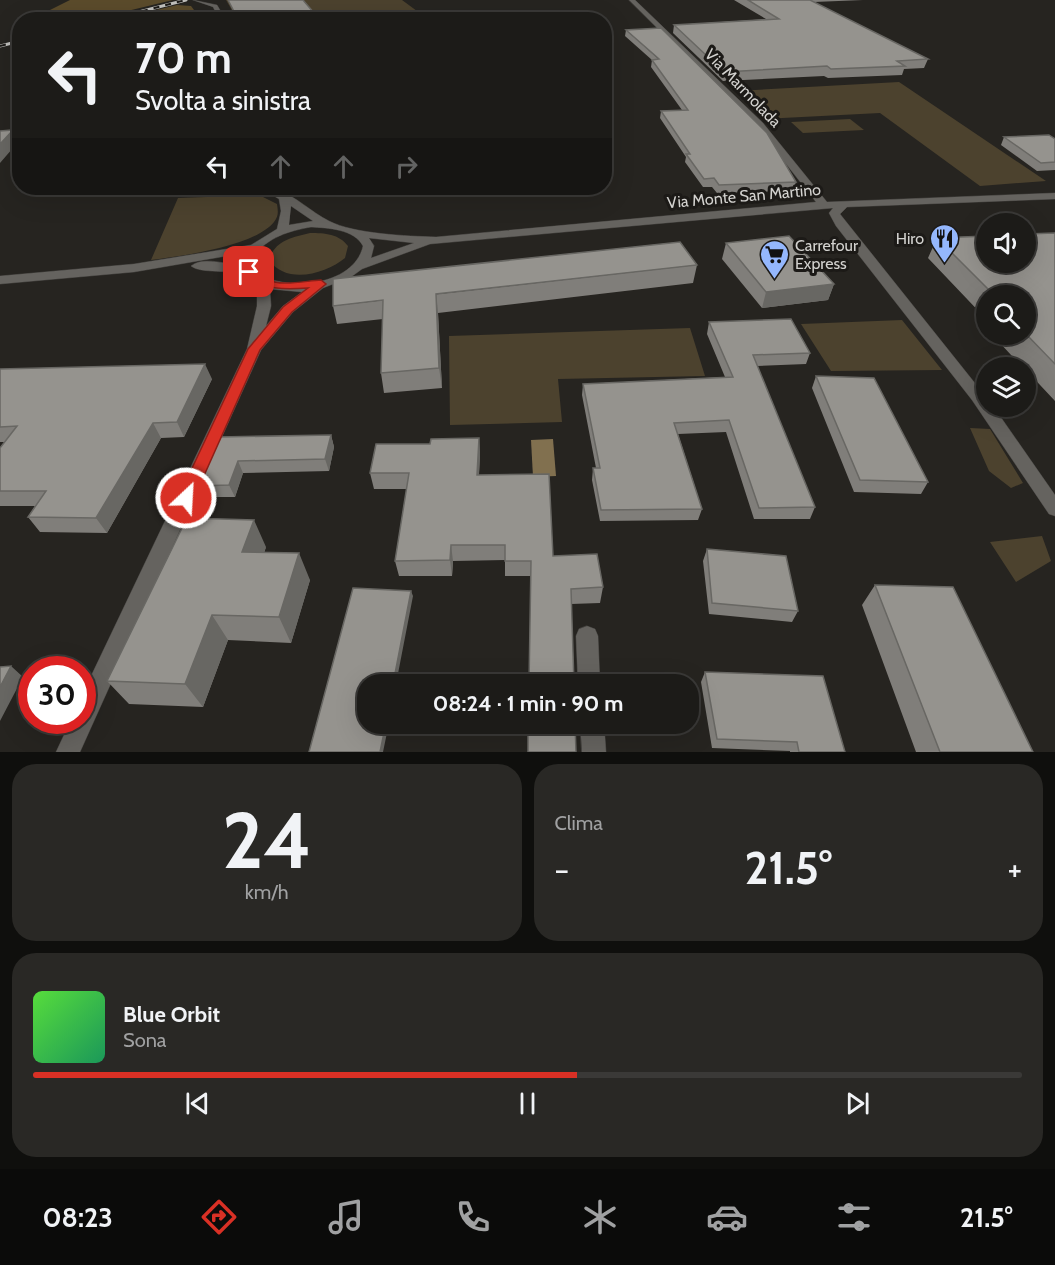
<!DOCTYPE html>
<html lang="it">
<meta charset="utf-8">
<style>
:root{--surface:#1c1b18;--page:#292825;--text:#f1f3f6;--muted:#a0a1a2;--line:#3a3937;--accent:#d93025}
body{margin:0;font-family:Cabin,sans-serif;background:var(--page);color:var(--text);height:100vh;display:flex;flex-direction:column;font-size:22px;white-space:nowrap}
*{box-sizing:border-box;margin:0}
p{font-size:20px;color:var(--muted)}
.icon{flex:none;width:33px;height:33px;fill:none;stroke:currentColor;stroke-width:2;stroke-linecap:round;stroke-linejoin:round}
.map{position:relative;height:752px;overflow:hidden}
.drawer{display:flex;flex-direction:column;gap:12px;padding:12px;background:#0f0f0d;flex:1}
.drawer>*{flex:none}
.guide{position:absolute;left:12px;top:12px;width:600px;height:183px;border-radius:24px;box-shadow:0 6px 24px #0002,0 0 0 2px var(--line);background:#1c1b18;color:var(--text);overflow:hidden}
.controls{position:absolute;left:976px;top:213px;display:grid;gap:12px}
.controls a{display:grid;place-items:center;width:60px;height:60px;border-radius:50%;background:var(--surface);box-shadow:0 6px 24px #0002,0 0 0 2px var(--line);font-size:30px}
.speed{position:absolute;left:18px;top:656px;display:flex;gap:12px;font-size:30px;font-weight:700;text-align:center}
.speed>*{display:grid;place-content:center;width:78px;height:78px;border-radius:50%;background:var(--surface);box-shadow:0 6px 24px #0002,0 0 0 2px var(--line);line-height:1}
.speed .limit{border:9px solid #d22;background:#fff;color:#111}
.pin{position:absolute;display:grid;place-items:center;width:51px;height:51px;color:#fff;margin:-26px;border-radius:12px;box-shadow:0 3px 9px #0006}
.me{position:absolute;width:66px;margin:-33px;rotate:25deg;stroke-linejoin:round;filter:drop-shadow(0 0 4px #0008)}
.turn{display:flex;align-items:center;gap:21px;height:126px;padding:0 24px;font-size:27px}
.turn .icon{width:78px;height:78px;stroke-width:2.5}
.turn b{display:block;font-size:42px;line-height:51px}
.lanes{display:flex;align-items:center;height:57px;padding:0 24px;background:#0003;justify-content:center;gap:30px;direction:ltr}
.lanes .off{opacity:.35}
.big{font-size:45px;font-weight:700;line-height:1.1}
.drawer .card{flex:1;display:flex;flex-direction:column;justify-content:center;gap:9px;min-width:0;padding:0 21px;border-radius:24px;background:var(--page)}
.drawer .dial{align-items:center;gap:0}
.dial b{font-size:78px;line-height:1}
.song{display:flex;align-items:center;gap:18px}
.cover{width:72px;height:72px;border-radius:9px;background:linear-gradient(135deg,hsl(110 70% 55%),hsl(150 70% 35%))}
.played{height:6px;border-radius:3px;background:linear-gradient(90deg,var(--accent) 55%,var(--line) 55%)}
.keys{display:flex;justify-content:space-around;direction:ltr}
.heat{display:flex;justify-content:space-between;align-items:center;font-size:33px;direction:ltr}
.drawer .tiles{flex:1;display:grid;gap:12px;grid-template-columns:1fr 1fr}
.card:last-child{grid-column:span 2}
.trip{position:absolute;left:357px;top:674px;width:342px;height:60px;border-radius:24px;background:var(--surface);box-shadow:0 6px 24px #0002,0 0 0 2px var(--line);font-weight:700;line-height:60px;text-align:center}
.tabs{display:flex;height:96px;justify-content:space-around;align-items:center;background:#0b0b0a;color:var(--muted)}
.tabs .icon{width:42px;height:42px}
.tabs .active{color:var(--accent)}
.tabs b{font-size:27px;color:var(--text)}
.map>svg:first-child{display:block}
.green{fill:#4c422e}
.forest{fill:#5b4b2b}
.water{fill:#81704f}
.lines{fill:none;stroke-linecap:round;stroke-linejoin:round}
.minor-casing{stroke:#42403d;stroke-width:1}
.minor{fill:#65635f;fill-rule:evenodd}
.rail-casing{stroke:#c1c0bd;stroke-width:3}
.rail{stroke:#1c1a17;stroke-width:2;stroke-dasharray:6;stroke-linecap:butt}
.wall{fill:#807e7a}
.shaded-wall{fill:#686763}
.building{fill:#95938e;stroke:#686763;stroke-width:1.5}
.route{fill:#d93025;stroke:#8d1f18;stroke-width:1.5}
.labels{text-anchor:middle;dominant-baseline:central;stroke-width:6;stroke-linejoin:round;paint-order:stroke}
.far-street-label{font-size:16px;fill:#d3d2cf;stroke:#1c1a17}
.far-poi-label{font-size:16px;fill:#d3d2cf;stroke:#1c1a17;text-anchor:end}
</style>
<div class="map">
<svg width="1055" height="752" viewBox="0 0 1055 752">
<rect width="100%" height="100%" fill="#262420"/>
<path class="green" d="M226,0H402L421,14L377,20L237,19Z
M899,82L905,86L1046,181L980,186L880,113L763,119L737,91Z
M850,119L864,130L803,133L791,122Z
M235,196L263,197L277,204C278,211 279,216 274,222C255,246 182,256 151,260L178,198Z
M310,233C325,233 339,234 348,246L345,258C326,274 286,285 269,260C274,241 293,237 310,233Z
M902,320L942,370L831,371L801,324Z
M690,328L705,376L558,379L562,422L450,425L449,336Z
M970,428L990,429L1023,483L1011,488L989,471Z
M1042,536L1051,561L1016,582L990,542Z"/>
<path class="forest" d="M70,0H173L94,19H32Z
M177,5L191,6L194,10L179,12L168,19H119Z"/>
<path class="water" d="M553,439L556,476L533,477L531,440Z"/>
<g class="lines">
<defs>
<path id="minor" d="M193,0L217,5L226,20H220L213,7Z
M629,0H635L763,123L827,202L1055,193V199L847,207L840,214L982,392L987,399V406H993L1055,495V516L1049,514L972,400L836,226L829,213L833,208L430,244L362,269L351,277L323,288L293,312L261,350L80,752H56L71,720H82V695L247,349L257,306V284C253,281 249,277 245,275C230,269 201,274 191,266C203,256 228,264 243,267L244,253L134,272L0,284V276L134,264L251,245L277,229L281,211L279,199L274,196L194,191L189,188L277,190C296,196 311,212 329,221C354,234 407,236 436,237L816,202L757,127ZM291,206L313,221L289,225ZM311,227C328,228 354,229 363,246C354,287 283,293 255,271L254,256C268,237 289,231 311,227ZM369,238L414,243L371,258L374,246ZM270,289L302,292L283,306L266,326L271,306Z
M587,626L595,629L598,636L600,684H578L576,636L579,629Z
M580,723H604L606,752H582Z"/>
</defs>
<use href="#minor" class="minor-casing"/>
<use href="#minor" class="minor"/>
<defs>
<path id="rail" d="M107,20L186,0
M0,46L20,41"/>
</defs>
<use href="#rail" class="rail-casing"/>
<use href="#rail" class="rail"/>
</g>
<path class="wall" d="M734,0H863L814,2L928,59L924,68L904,69L902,75L828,78L824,76L723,81L673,33L674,25L766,19Z
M626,30L796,182L793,191L717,193L712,187H703L685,162L686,157L660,118L661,111L682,110L651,67L652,60L625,36Z
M1004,137L1055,139V170L1037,171L1001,145Z
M1055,233V401L1026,370V368H1023L999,342L1003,336L1001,334H1026V296H987V320L928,258L937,238Z
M726,243L834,284L828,300L762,308L722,259Z
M697,265L693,283L438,313L442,388L384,393L381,373L383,319L337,324L333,306Z
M709,322L810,353L806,364L757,366L815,507L810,519H754L726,432L678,434L702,509L698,520L600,521L592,480L593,468H596L582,395L583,384L725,377L707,334Z
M0,369L212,379L184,437L161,438L107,533L40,532L28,517L35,506H0V448L5,442H0Z
M816,376L928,482L921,494L854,492L812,388Z
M331,435L334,447L329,471L243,473L235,497H204L198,486L219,437Z
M479,438L480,454L479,475L553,556L603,587L600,603L571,604L531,576H505V560L453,561L452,576H399L395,561L407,489H374L370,473Z
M266,547L264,553L310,580L291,643L228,640L203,707L129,704L107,681Z
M707,549L798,611L792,622L709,614L703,561Z
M875,585L1033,752H916L862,605Z
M705,672L845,752H790V751L712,748L701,682Z"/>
<path class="shaded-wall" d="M263,16L264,20L238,19Z
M13,130L19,141L0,163V144Z
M834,284L828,300L762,308L766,292Z
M436,294L438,313L442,388L439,368Z
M205,364L212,379L184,437L177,422Z
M153,423L161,438L107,533L96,518Z
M331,435L334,447L329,471L325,459Z
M479,438L480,454L478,491L477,475Z
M238,461L243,473L235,497L229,485Z
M254,520L266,547L255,578L242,552Z
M451,545L453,561L452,576L450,560Z
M299,553L310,580L291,643L279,617Z
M411,591L413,596L396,684H393Z
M212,615L228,640L203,707L185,684Z
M11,666L23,677L0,721V687Z
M386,723H389L383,752H380Z"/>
<path class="building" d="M228,0H303L320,20H266L263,16L238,19Z
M748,0H810L928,59L897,61L905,66L831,69L827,66L724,72L674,25L779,19Z
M661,28L767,133L796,182L719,185L714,178L704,179L686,154H690L661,111L688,110L652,60L659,59L626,30Z
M13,130L0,144V131Z
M1049,135L1055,139V162L1041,163L1004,137Z
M1055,233V364L1026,334V296H995L937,238L987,236V262H1026V234Z
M789,236L834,284L766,292L726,243Z
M680,242L697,265L436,294L439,368L381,373L383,300L333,306V279Z
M791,319L810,353L753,355L815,507L759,508L729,420L674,423L702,509L601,510L593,468H600L583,384L733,377L709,322Z
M205,364L177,422L153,423L96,518L28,517L46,491H0V448L17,426L0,427V369Z
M816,376L874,378L928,482L860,480Z
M331,435L325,459L238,461L229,485L198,486L219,437Z
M479,438L477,475L549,474L553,556L597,554L603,587L571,589L574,684H529L531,561H505V545H451L450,560L395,561L409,473H370L376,444H430L431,439Z
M187,518L254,520L242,552L299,553L279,617L212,615L185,684L107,681Z
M707,549L786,556L798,611L712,603Z
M875,585L953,587L1033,752H940Z
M353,588L411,591L393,684H368V723H386L380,752H309Z
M11,666L0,687V667Z
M705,672L823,676L845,752H799L797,742L717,739Z
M528,723H575L576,752H528Z"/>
<path class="route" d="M245,269C255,268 258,275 266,279C281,287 304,281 321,280L326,284L292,312L260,350L194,498L191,502H180L178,498L248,349L283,307L308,288C283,290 265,290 245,274Z"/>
<defs>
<symbol id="restaurant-pin" viewBox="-11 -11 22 30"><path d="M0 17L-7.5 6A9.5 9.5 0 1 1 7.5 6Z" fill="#94b7fd" stroke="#1c1a17"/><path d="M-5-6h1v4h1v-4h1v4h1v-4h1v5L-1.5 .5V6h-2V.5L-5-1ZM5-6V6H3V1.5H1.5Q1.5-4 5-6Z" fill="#111"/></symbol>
<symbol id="supermarket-pin" viewBox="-11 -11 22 30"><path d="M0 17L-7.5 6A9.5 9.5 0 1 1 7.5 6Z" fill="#94b7fd" stroke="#1c1a17"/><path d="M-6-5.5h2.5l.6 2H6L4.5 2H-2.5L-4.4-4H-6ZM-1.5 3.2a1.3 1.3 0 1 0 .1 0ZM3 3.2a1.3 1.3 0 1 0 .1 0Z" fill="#111"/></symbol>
</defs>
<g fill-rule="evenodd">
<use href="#restaurant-pin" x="928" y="222" width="33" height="45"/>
<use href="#supermarket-pin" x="758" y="238" width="33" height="45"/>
</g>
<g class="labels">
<g class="far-street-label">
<text transform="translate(743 88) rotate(46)">Via Marmolada</text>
<text transform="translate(744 196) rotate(-5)">Via Monte San Martino</text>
</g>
<g class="far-poi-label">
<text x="924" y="238">Hiro</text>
<text x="795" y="245" text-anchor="start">Carrefour<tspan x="795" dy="18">Express</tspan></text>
</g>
</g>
</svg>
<div class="controls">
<a><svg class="icon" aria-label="sound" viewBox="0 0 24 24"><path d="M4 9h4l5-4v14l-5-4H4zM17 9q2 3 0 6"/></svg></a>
<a><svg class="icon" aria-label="search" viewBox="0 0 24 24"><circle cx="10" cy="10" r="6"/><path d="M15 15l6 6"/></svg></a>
<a><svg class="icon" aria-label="layers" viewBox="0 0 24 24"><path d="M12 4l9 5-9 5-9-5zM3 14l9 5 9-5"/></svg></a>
</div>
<div class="speed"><div class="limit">30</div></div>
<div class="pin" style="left:249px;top:272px;background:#d93025"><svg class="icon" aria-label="arrive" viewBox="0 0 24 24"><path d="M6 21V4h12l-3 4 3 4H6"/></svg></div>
<svg class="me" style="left:186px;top:498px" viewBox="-20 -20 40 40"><circle r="17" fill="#d93025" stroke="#fff" stroke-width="3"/><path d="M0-11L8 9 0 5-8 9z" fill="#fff"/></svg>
<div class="trip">08:24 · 1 min · 90 m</div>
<div class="guide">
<div class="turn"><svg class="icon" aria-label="left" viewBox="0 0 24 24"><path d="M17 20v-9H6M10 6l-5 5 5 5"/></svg><div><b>70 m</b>Svolta a sinistra</div></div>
<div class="lanes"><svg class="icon" aria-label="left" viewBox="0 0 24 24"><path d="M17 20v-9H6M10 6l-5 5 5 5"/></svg><svg class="icon off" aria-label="ahead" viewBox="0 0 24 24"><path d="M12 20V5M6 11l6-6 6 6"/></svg><svg class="icon off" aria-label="ahead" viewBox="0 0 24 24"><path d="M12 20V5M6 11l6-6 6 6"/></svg><svg class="icon off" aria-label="right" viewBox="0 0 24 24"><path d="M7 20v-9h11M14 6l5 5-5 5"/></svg></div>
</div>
</div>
<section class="drawer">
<div class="tiles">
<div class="card dial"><b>24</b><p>km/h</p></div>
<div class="card"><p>Clima</p>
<div class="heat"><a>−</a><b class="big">21.5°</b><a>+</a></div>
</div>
<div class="card">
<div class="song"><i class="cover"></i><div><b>Blue Orbit</b><p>Sona</p></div></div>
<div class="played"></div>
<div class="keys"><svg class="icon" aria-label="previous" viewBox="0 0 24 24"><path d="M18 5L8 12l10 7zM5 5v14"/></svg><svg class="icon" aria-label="pause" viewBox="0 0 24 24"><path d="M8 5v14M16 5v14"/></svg><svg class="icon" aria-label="next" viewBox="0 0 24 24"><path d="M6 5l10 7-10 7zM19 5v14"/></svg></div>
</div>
</div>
</section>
<nav class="tabs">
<b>08:23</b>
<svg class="icon active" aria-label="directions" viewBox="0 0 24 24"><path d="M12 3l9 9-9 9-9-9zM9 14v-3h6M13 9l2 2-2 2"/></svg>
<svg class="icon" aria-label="music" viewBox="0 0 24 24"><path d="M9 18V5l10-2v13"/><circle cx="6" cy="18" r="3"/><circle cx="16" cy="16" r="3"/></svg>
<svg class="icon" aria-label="phone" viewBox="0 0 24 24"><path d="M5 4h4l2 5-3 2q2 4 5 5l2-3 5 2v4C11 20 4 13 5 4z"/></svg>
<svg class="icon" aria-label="climate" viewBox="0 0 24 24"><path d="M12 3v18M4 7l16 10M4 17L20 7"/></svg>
<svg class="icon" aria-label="car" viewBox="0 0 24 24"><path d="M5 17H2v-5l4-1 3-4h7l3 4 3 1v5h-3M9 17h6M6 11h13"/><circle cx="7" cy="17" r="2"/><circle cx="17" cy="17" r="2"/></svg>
<svg class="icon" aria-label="filters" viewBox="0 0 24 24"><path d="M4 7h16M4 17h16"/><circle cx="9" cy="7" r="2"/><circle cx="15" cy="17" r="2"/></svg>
<b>21.5°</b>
</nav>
